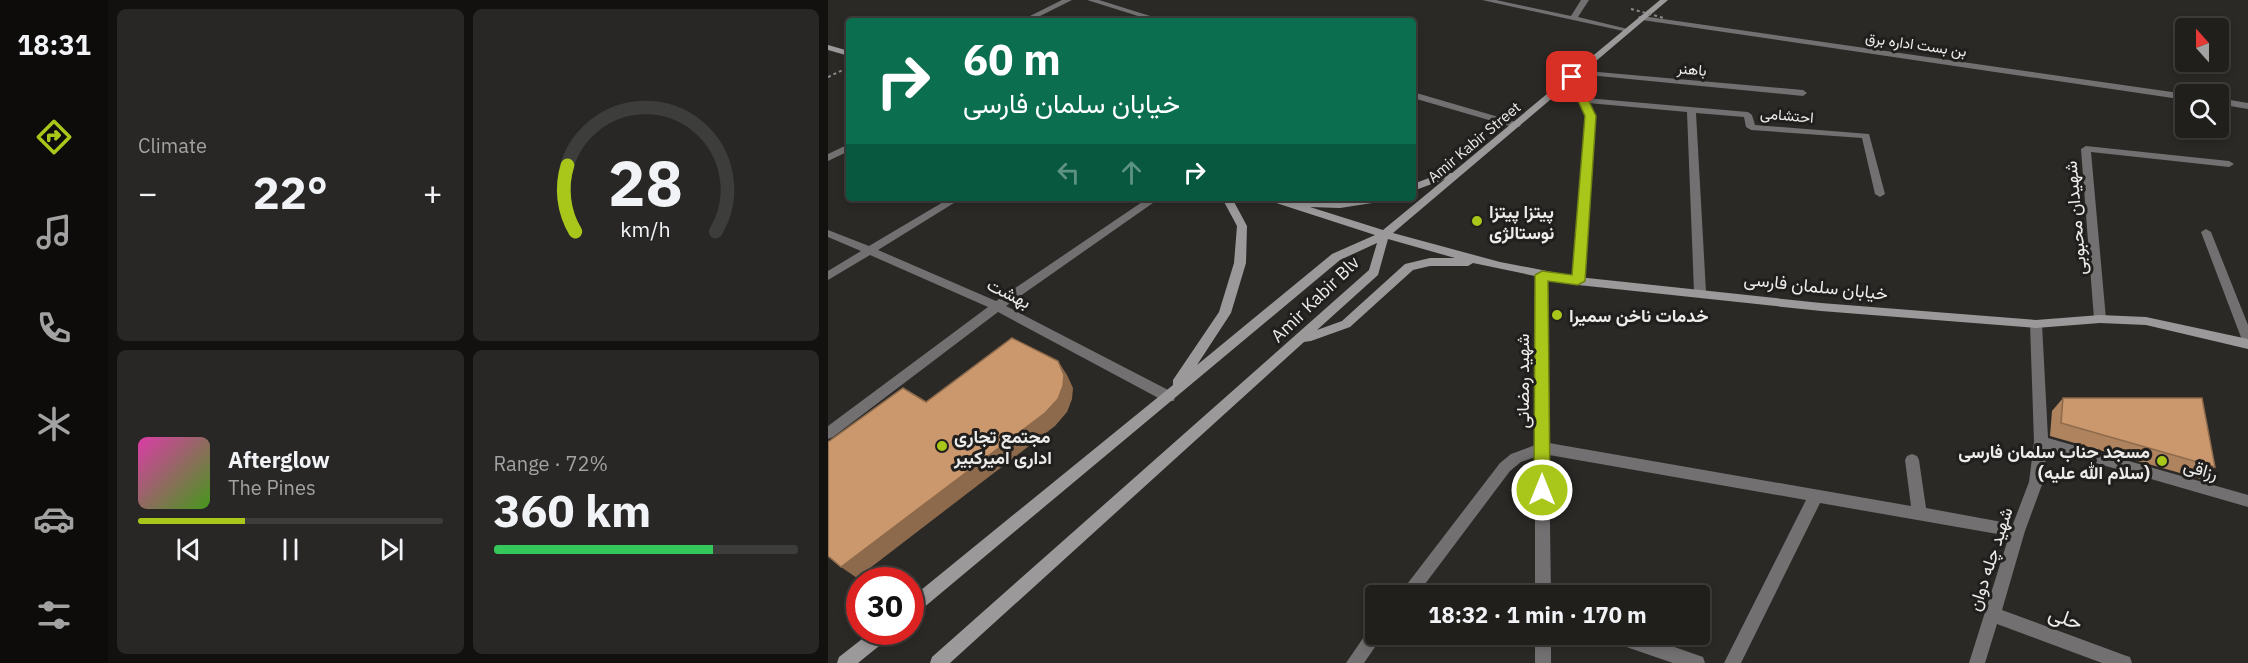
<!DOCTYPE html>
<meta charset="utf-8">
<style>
:root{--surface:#201f1c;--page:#282725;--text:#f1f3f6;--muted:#a2a2a3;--line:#3d3d3b;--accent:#a9c71b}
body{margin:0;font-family:"IBM Plex Sans",Vazirmatn,sans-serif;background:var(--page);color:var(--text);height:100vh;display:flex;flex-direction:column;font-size:22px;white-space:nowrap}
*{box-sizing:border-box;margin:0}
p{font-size:20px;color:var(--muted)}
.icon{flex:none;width:33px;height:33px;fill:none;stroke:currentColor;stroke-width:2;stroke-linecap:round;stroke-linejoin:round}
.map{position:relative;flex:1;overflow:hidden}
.drawer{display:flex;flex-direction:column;gap:9px;padding:9px;background:#12110f;width:720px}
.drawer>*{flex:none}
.top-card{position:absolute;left:18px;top:18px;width:570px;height:183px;border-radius:6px;box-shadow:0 3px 9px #0003,0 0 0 2px var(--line);background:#0b6e4f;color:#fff;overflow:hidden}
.needle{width:39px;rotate:339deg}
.controls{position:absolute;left:1347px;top:18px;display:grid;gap:12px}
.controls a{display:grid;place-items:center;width:54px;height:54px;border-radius:6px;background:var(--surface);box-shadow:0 3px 9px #0003,0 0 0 2px var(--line);font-size:30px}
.speed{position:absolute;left:18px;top:567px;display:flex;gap:12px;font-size:30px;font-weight:700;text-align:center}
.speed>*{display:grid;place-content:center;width:78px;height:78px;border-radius:50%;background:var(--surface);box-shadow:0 3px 9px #0003,0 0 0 2px var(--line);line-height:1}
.speed .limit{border:9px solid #d22;background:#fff;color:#111}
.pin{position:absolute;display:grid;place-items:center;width:51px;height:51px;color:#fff;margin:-26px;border-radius:12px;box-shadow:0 3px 9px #0006}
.me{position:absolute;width:66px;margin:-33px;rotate:0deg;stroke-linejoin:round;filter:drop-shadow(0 0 4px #0008)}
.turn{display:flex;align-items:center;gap:21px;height:126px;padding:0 18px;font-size:27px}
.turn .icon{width:78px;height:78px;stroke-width:2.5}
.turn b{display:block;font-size:42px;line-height:51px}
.lanes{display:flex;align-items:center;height:57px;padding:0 18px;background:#0003;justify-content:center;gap:30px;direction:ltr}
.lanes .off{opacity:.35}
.big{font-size:45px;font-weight:700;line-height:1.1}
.drawer .card{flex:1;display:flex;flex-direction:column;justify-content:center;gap:9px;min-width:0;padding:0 21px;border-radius:9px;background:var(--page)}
.drawer .dial{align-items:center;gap:0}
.dial svg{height:156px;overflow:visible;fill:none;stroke:var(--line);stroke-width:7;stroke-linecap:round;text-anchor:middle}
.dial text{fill:var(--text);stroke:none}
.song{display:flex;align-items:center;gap:18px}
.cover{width:72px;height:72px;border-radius:9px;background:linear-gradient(135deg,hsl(320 70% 55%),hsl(100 70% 35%))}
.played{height:6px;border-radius:3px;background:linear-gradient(90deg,var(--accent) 35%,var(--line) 35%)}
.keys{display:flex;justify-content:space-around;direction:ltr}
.heat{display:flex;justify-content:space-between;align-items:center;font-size:33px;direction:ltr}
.charge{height:9px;border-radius:4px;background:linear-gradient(90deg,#34c759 72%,var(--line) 0)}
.drawer .tiles{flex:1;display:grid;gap:9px;grid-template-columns:repeat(2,1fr)}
.trip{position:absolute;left:537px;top:585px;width:345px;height:60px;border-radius:6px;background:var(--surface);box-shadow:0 3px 9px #0003,0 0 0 2px var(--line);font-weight:700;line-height:60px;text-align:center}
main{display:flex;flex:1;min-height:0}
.tab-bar{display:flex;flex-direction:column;width:108px;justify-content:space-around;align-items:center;background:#0d0c0b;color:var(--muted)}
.tab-bar .icon{width:42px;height:42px}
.tab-bar .current{color:var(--accent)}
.tab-bar b{font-size:27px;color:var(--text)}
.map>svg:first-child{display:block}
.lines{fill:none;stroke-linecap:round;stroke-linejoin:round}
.path{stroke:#8c8b89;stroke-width:2;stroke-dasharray:3 3;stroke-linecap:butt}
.minor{fill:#727071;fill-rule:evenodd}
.secondary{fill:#9b9999;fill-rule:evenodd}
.path-bridge{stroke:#8c8b89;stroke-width:2;stroke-dasharray:3 3;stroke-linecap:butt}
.wall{fill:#ae835d}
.shaded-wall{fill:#8d6a4c}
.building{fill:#ca986c;stroke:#8d6a4c;stroke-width:1.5}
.route{fill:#a9c71b;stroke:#6e8112;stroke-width:1.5}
.poi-dot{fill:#a9c71b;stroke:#211f1d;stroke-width:2}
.labels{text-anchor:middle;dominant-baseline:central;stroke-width:6;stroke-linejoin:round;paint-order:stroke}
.far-street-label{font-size:15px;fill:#edecea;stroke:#211f1d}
.poi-label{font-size:18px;font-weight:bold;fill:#edecea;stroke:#211f1d;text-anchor:start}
.street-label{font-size:18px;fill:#edecea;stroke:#211f1d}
.near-street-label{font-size:21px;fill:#edecea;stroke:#211f1d}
</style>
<main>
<nav class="tab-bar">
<b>18:31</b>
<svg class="icon current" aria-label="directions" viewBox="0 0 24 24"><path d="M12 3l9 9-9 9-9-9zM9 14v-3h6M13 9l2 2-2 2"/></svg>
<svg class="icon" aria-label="music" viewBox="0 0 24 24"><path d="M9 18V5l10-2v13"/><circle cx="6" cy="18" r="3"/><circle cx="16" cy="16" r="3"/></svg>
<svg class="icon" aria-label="phone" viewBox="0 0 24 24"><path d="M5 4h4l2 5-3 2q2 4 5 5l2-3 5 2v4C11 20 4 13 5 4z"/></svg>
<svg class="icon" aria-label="climate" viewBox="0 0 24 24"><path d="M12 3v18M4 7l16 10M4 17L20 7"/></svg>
<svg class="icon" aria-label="car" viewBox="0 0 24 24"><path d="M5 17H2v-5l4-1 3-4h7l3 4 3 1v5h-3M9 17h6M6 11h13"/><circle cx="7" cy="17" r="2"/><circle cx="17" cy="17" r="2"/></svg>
<svg class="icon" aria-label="filters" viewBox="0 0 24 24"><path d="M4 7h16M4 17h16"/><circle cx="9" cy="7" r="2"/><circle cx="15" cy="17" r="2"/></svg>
</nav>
<section class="drawer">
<div class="tiles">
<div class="card"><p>Climate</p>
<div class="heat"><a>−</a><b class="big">22°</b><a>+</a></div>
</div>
<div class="card dial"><svg viewBox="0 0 100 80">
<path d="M14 69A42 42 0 1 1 86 69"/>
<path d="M14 69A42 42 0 0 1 10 35" stroke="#a9c71b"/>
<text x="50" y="56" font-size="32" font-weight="700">28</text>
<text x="50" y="72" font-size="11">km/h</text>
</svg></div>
<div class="card">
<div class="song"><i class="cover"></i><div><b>Afterglow</b><p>The Pines</p></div></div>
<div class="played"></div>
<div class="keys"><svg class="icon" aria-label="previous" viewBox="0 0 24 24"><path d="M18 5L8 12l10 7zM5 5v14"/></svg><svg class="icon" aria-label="pause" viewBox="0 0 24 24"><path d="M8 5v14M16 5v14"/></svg><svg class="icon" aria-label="next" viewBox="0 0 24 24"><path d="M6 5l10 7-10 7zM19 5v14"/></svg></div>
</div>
<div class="card"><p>Range · 72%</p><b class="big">360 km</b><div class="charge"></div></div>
</div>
</section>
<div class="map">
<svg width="1420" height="663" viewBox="0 0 1420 663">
<rect width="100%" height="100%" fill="#2a2926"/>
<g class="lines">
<path class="path" d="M0,77L15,70"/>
<path class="minor" d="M234,0H244L202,21H192Z
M259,0H271L338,21H326Z
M654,0H668L743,16L753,0H761L750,17L804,30L800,32Z
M811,16H814L1358,94V100L814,20L810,18Z
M747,70L975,90L979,93L975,96L750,74L746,72Z
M741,75H747L758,98L920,112L924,115L927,125L1041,134L1057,194L1052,197L1047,194L1034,138L923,130L918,127L916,117L868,113L878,292L876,295H868L866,292L859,112L760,103L766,116L756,281L750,285L746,284L744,281L758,116L740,77Z
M585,92L691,123L693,125L691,127H685L585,98Z
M1390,98L1420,103V109L1390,104Z
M21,144V151L0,161V154Z
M1258,146L1401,161L1406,164L1401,167L1263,152L1278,319L1272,323L1266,319L1253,149Z
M122,198H134L50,250L168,301L320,198H332L178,306L346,393L347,397L346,401H336L170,312L5,437L0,439V426L160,307L42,255L0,280V271L33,251L0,237V230L41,246Z
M1378,229L1383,232L1420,325V344L1414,340L1373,232Z
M713,271L719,275L721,443L1083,506L1077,460L1079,456L1084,454L1089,456L1091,460L1098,508L1185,524L1201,482L1206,442L1202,324L1208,320L1214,324L1220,438L1420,495V507L1219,449L1215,482L1197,531L1174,610L1296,655L1302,657L1304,663H1274L1169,624L1157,663H1141L1181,536L992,503L913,663H896L978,500L721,455L723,596H707V457L693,462L682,471L588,596H570L672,463L683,454L707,445V275Z
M548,626V634H556L536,663H518L542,628Z
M707,634H723V663H707Z
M776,634H809L875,657L877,663H845L778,640Z"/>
<path class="secondary" d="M832,0H840L565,233L672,262L750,277L993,303L1208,320L1272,315L1318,317L1420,339V349L1318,325L1272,323L1208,328L993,311L750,285L645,263L640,266H602L585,270L522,327L483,341L476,342L122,663H102L104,657L541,270L549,243L512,260L88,614L82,617V599L345,385V380L391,312L406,263L409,226L394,198H404L419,226L418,263L403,313L369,365L504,254L547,235L439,200L438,198H453L468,203L472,201L512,202L537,198H562L557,201L512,208L482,207L555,230L617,179L585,191V184L617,172L624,173ZM560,239L627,258H602L577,264L514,321L489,330L550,275Z
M0,45L21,51V56L0,50Z
M43,632H63L61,638L30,663H9L11,657Z"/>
<path class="path-bridge" d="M803,9L836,18"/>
</g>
<path class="wall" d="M1235,398L1387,467L1373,479L1222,436L1224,411Z"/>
<path class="shaded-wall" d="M230,361L239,375L245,388L244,399L239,412L227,426L29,578L13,567Z"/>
<path class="building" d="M184,338L230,361L236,375L235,386L230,399L217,413L13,567L0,556V442L75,388L98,402Z
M1235,398H1374L1387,467L1233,423Z"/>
<path class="route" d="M741,75L749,77L768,116L757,281L750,285L720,281L722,490L720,495L714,497L708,495L706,490L707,275L714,271L744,275L757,116L739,77Z"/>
<g class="poi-dot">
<circle cx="649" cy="221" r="6"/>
<circle cx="729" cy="315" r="6"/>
<circle cx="114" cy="446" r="6"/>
<circle cx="1334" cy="461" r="6"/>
</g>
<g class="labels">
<g class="far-street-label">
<text transform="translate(1088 44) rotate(8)">بن بست اداره برق</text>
<text transform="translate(864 69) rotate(5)">باهنر</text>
<text transform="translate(959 115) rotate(5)">احتشامی</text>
<text transform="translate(646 142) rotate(-40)">Amir Kabir Street</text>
</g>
<g class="poi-label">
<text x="661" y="211">پیتزا پیتزا<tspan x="661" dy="21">نوستالژی</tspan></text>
<text x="741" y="315">خدمات ناخن سمیرا</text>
<text x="126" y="436">مجتمع تجاری<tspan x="126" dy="21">اداری امیرکبیر</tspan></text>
<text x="1322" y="451" text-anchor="end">مسجد جناب سلمان فارسی<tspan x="1322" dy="21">(سلام الله علیه)</tspan></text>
</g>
<g class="street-label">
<text transform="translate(1247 218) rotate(-95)">شهیدان محبوبی</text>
<text transform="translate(988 286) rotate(6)">خیابان سلمان فارسی</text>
<text transform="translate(181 293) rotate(26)">بهشت</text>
<text transform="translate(487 299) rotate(-44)">Amir Kabir Blv</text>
<text transform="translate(694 381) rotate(-90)">شهید رمضانی</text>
<text transform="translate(1373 469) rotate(16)">رزاقی</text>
<text transform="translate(1162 559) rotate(-72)">شهید چله دوان</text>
</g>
<g class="near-street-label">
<text transform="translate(1238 617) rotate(20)">حلی</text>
</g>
</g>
</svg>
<div class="controls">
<a><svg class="needle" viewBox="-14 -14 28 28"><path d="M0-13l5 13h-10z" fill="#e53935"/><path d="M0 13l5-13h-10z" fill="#a2a2a3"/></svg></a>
<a><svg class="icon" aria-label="search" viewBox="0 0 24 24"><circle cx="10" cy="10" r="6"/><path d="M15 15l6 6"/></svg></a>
</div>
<div class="speed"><div class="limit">30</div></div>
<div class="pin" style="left:744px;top:77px;background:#d93025"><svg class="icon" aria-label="arrive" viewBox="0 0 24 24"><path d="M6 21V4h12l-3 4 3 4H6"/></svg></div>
<svg class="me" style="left:714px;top:490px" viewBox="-20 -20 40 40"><circle r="17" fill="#a9c71b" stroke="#fff" stroke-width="3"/><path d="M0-11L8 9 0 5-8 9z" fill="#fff"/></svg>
<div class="trip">18:32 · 1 min · 170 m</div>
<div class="top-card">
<div class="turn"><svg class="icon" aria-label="right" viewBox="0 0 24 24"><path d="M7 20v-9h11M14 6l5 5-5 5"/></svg><div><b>60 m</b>خیابان سلمان فارسی</div></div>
<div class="lanes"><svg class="icon off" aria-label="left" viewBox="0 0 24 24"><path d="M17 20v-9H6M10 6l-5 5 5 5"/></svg><svg class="icon off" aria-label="ahead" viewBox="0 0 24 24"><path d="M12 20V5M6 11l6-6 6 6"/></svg><svg class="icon" aria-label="right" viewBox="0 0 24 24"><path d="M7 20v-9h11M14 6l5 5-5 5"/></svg></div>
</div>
</div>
</main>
